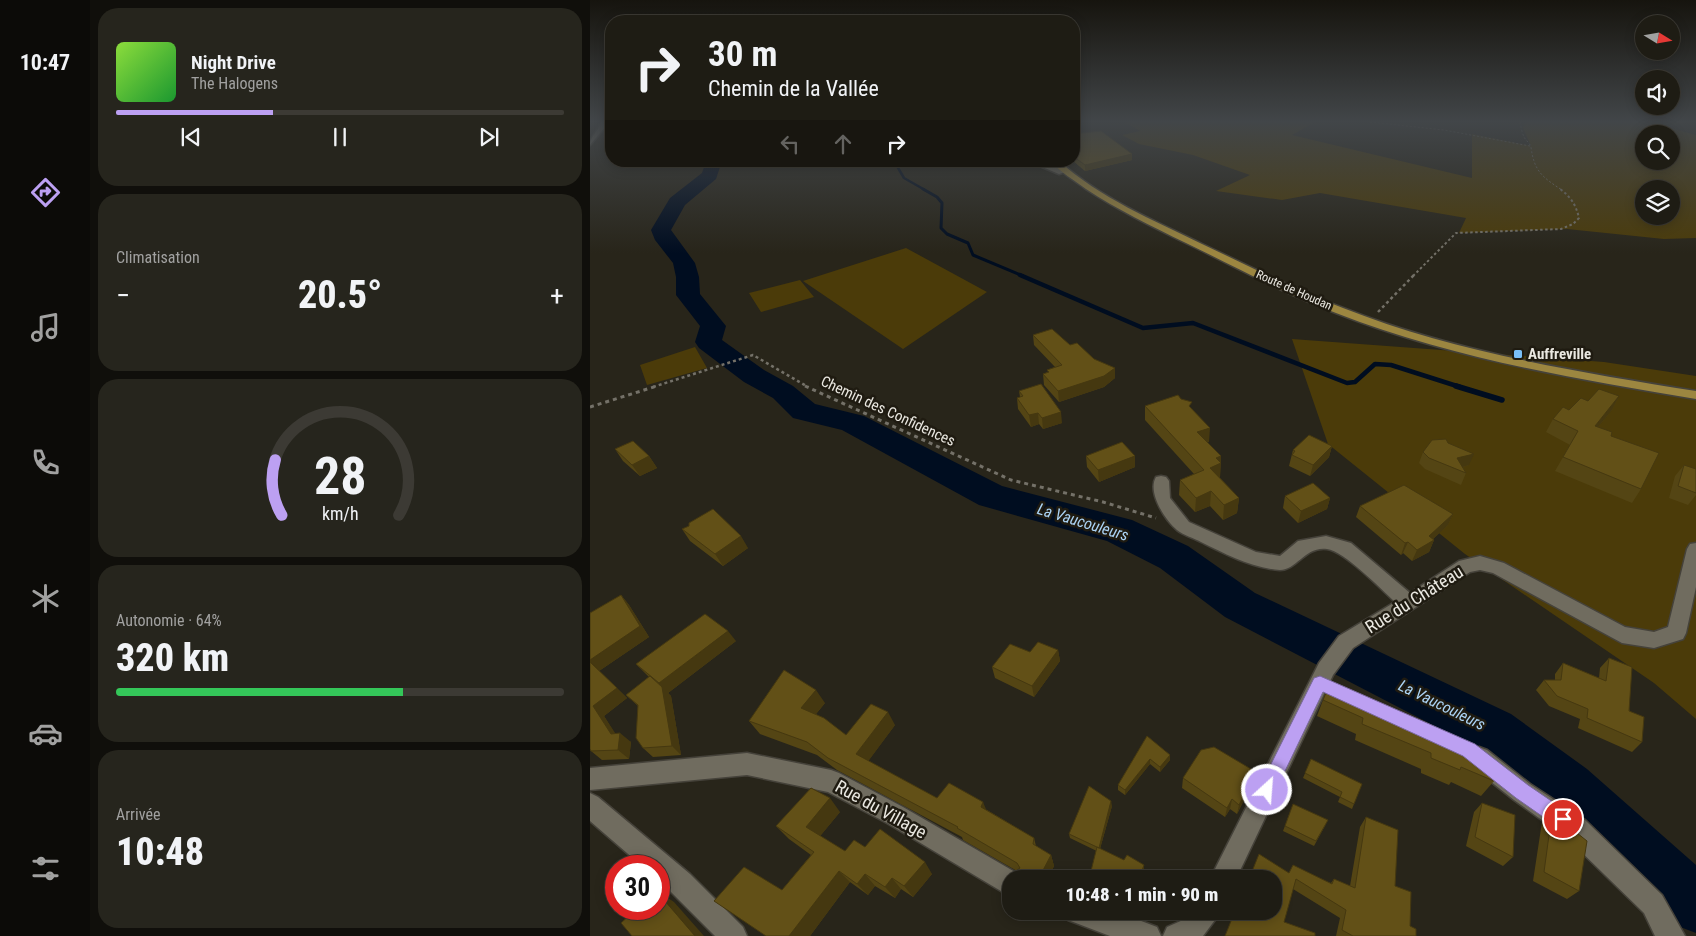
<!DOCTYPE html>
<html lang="fr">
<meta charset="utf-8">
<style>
:root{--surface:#1e1c14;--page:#26251d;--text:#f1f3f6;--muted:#a1a1a0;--line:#3c3a34;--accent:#bca0f2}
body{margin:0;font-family:"Roboto Condensed",sans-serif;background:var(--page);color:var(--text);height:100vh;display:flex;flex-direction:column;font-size:19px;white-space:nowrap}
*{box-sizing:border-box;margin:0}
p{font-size:16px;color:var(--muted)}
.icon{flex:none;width:28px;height:28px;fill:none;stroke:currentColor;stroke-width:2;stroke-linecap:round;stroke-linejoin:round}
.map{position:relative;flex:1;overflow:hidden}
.panel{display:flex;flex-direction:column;gap:8px;padding:8px;background:#100f0b;width:500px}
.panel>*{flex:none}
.banner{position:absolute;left:15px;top:15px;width:475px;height:152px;border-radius:20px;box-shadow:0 2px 12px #0003,0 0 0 1px var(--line);background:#1e1c14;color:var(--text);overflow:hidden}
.needle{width:32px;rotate:101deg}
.fabs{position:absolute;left:1045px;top:15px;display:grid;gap:10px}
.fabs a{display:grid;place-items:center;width:45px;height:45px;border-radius:50%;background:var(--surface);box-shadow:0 2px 12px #0003,0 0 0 1px var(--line);font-size:25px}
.speed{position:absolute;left:15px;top:855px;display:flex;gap:10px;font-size:25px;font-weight:700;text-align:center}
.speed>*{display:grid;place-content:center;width:65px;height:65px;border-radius:50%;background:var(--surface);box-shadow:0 2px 12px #0003,0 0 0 1px var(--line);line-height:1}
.speed .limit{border:8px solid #d22;background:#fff;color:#111}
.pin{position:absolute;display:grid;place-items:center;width:42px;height:42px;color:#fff;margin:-21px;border:2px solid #fff;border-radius:50%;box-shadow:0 1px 5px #0007}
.me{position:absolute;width:55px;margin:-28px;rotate:26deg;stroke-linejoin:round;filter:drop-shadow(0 0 4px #0008)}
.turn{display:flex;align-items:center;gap:18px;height:105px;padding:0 20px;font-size:22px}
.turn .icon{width:65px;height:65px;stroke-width:2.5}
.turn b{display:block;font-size:35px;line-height:42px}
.lanes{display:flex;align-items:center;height:48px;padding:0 20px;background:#0003;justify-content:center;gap:25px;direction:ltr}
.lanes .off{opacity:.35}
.big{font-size:38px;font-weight:800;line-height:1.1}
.panel .card{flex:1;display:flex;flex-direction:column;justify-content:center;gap:8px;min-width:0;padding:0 18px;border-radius:20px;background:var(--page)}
.panel .dial{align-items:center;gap:0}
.dial svg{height:130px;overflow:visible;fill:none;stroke:var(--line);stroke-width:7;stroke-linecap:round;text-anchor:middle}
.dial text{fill:var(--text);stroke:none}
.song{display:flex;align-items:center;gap:15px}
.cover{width:60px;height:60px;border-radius:8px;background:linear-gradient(135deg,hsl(90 70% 55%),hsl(130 70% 35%))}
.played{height:5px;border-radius:2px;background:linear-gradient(90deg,var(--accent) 35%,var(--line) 35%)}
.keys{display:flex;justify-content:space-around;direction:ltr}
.heat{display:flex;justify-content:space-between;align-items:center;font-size:28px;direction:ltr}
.charge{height:8px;border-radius:4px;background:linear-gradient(90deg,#34c759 64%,var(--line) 0)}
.trip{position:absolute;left:412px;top:870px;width:280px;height:50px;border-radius:20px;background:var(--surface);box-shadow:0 2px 12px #0003,0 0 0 1px var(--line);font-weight:800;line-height:50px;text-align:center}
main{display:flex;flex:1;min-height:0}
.dock{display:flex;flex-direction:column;width:90px;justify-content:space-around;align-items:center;background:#0c0b08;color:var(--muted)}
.dock .icon{width:35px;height:35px}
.dock .current{color:var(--accent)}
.dock b{font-size:22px;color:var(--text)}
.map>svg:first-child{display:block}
.green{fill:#4b3b09;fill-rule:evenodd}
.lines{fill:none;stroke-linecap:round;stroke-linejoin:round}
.stream-far3{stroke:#000d20;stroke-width:2.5}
.stream-far2{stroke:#000d20;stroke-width:3}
.stream-far1{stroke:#000d20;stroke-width:4.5}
.stream{stroke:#000d20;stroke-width:5.5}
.river{fill:#000d20;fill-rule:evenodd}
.minor-casing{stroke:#45423a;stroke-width:3}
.major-casing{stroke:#45423a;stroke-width:3}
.path-far3{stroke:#747168;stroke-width:1;stroke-dasharray:2 2;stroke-linecap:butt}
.path-far2{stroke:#747168;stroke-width:2;stroke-dasharray:2.5 2.5;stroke-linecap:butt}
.path-far1{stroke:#747168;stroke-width:2.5;stroke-dasharray:3 3;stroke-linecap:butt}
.path{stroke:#747168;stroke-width:3;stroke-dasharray:4 4;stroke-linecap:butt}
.minor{fill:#706c5f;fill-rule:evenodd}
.major{fill:#9c8640;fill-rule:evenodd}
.wall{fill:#544514}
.shaded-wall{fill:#453810}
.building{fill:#625017;stroke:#453810}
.route{fill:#bca0f2;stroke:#7a689d}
.poi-dot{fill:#79bff8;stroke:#1f1b11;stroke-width:2}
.labels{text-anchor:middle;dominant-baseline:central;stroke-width:5;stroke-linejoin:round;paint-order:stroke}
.far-street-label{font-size:12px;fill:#eae8e1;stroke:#1f1b11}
.poi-label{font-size:15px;font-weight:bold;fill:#eae8e1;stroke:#1f1b11;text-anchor:start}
.street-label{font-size:15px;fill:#eae8e1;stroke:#1f1b11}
.water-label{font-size:16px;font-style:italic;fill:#acd4f6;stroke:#1f1b11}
.near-street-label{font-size:18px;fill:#eae8e1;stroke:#1f1b11}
</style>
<main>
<nav class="dock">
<b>10:47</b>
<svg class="icon current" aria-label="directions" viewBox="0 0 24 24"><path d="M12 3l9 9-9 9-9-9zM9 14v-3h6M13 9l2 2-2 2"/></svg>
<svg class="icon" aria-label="music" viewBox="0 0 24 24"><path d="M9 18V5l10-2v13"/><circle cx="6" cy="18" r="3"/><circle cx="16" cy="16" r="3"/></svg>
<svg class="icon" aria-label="phone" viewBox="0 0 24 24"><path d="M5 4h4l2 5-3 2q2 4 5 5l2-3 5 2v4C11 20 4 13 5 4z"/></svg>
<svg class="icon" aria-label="climate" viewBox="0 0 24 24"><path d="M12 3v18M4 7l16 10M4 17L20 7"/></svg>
<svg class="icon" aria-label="car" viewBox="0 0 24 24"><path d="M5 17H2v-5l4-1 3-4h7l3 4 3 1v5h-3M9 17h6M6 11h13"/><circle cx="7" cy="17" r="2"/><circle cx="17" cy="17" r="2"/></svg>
<svg class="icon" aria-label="filters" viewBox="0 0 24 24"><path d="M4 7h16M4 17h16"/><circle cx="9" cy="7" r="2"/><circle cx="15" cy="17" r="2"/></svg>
</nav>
<section class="panel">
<div class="card">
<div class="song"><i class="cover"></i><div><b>Night Drive</b><p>The Halogens</p></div></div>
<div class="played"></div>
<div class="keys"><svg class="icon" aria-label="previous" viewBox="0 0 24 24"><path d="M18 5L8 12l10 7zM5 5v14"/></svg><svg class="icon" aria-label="pause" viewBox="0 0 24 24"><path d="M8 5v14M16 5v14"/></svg><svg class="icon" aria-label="next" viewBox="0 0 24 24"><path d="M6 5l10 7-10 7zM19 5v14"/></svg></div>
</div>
<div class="card"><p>Climatisation</p>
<div class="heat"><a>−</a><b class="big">20.5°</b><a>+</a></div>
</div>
<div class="card dial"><svg viewBox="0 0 100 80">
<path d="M14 69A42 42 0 1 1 86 69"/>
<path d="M14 69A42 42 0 0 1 10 35" stroke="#bca0f2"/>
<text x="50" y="56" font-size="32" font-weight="700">28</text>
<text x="50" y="72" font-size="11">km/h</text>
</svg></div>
<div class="card"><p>Autonomie · 64%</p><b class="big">320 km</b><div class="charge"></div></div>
<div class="card"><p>Arrivée</p><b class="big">10:48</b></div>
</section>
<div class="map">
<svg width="1106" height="936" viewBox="0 0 1106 936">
<rect width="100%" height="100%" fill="#28251a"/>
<path class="green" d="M535,122H725L702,135L882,178V134L941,146L933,128L935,122H1106L1069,125L1106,135V238L1074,239L977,229L869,233L876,218L730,193L692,200L626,191L660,175L603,155L549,144L532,135L550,131ZM1054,134H1081V161H1054ZM1054,189H1081V216H1054Z
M316,248L397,292L313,349L213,281Z
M210,280L224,297L171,312L159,293Z
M702,339L1014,362L1106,376V719L1064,683L875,554L738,444Z
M105,347L117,368L57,385L50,365Z"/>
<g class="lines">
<path class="stream-far3" d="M304,161L314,178L335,190"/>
<path class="stream-far2" d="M333,189L347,197L352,203L351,228L357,234L378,243L383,255L433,276"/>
<path class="stream-far1" d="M430,275L553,328L603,323L757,383L765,382L785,364L801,365L870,387"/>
<path class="stream" d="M866,386L912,400"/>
<path class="river" d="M116,161H132L126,179L95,205L81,230L105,263L109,277L110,294L136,326L132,340L174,370L203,386L225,404L274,416L412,486L542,520L598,546L665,593L921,714L997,769L1106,865V933L1085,925L961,805L887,748L635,617L570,568L517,541L389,505L252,430L203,418L183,398L154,382L109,348L105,342L110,326L86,295V277L83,263L65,240L61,230L80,198L112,173Z"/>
<defs>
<path id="minor" d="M10,122H16V126L0,145C0,135 10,131 10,122Z
M438,161H448L479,171L469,174Z
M571,476L576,477L579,481L580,498L599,522L666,552L690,556L708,541L736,536L761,543L820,593L869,561L890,556L914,563L1035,627L1064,632L1078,627L1097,549L1100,544L1106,543V587L1096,633L1093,639L1064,648L1032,643L903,573L890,570L880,572L763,648L743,675L646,879H620L729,663L749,636L805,602C791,589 754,551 737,549C715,546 707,570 690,570C661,568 636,554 611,542C604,538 593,535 587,530C575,520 557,492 566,477Z
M889,747L897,750L940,784L995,820L1072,895L1095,936H1065L1054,913L977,838L924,800L881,766L878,758L881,750Z
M157,753L241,770L249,773L313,807L430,875L432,879H421V897L297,823L238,792L157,775L0,790V768Z
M0,793L8,797L100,874L153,927L157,936H125L69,880V866H52L0,821Z
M474,911H525L567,927L571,936H520L478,920Z
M599,911H629L625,920L613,936H573L577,927L593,920Z"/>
<path id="major" d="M461,161H469C510,198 563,220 612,244C659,266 705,290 753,308C864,352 988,372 1106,391V399C985,379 861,358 746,313C695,294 646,267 596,243C561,226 528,210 496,189C484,180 471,173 461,161Z"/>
</defs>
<use href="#minor" class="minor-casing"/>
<use href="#major" class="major-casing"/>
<path class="path-far3" d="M780,122L854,130L940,146
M930,122C931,127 932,133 934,137C936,141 940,143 941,147C944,171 952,177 972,190"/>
<path class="path-far2" d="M823,276L866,233L971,229L983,224L989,218C986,205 981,197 970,189"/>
<path class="path-far1" d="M788,312L824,275
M63,387L163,355L218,387"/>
<path class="path" d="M215,386L421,480L513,502L566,518
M0,407L67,386"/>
<use href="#minor" class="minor"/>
<use href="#major" class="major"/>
</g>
<path class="wall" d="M484,134L542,160L495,171L483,161H484Z
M443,335L480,345L504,359L525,378L514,387L469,402L454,385L453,374L458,372L457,370L465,367L444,345Z
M429,391L472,423L453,429L449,424L441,427L428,409L427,398L430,397Z
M1029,396L1022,410L1008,427L1021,436L1051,489L1042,503L965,471L980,445L956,432L963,419L998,401Z
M555,406L602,409L619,442H617L631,456L630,477H629L649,498L647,513L633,520L620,506L605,512L589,495L590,480L604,474L555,420Z
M858,443L879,465L873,467L876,473L871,485L835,469L829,463L833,452Z
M742,446L739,457L720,476L699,466L703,450Z
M25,449L59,456L67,468L50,476L33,461Z
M496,456L545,467L509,482L497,467Z
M1094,465L1106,469V495L1098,505L1079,498L1085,476Z
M695,496L740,498L737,509L708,523L693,508Z
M770,506L863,514L858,525L843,539L844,540L839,552L822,561L813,553L811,555L766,517Z
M92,529L158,548L133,566L100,541Z
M31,595L39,605L59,637L9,671L37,698L14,716L25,734L41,742L39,759L12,760L1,751L0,613Z
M146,641L78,693L81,696L91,755L63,757L53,748L48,706L36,695L59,677L46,664Z
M468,650L470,661L444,697L405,678L402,667L440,652Z
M1019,658L1052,742L1042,752L988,728L990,719L959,706L946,690L954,680H965V674L973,663L1009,678L1010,668Z
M733,700L881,744L904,781L891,796L861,782L859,785L831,773V769L765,740L766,734L727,716Z
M235,703L226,714L256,735L305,725L278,761L347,798L397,810L444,838L446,846L461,855L464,866L458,879H430L427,871L373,840L372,837L247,770L227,755L170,734L159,721Z
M557,736L580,755V760L570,772L560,764L535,795L528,790V785Z
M721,759L764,804L762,809L748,802L750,797L713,778Z
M666,772L663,782L647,814L640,809L635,817L592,788L593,778Z
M892,803L923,857L913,866L876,846L884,812Z
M703,804L736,824L724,846L693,831Z
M522,806L510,849L554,874L480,838L479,834Z
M250,812L230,836L255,851L275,847L342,874L323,897L311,889L305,898L285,886L278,895L260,882L220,936H176L192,890L221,855L199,839L186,826Z
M962,813L989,891L977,899L943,881L952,822Z
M776,817L805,886L820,926L826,936H746L750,918L703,889L635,936L699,873L741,883L744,879L760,886L770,827Z"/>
<path class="shaded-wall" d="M542,154V160L495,171V165Z
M525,368V378L514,387L469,402L468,391Z
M1029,396L1022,410L998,439L1005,426Z
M471,412L472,423L453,429L452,418Z
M448,413L449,424L441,427L439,415Z
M620,428L619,442L606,447L607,432Z
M742,446L739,457L720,476L723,465Z
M884,454L879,465L866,469L867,458Z
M59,456L67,468L50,476L42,465Z
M545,456V467L509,482L508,470Z
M631,456L630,477L618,482L620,468L626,458Z
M621,491L620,506L605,512L606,498Z
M649,498L647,513L633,520L634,505Z
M740,498L737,509L708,523L711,511Z
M863,514L858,525L840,542L844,540L839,552L822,561L827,550L839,536Z
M151,536L158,548L133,566L125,554Z
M818,542L813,553L811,555L815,543Z
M31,595L39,605L59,637L9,671L0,662V660Z
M138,631L146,641L78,693L81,696L91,755L82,746L69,683Z
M468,650L470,661L444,697L442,686Z
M27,688L37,698L14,716L29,739L30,733L41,742L39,759L28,750L21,734L3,706Z
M226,690L235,703L220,721L211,708Z
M298,712L305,725L274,767L266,754Z
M580,755V760L570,772V767Z
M560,759V764L535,795V790Z
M666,772L663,782L647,814L649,805Z
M240,798L250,812L227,840L216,827Z
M642,799L640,809L635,817L637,808Z
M521,801L522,806L509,852V848Z
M393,802L398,814L391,807Z
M461,855L464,866L458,879H451L450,876Z
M335,862L342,874L323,897L314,886Z
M554,865V874L552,879H549Z
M249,871L260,882L220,936H199Z
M275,874L285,886L278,895L267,884Z
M302,878L311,889L305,898L295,887Z
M69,892L84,902L114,936H105L69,894Z"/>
<path class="building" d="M511,131L542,154L495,165L484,157V134Z
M462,329L480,345L487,343L504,359L525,368L514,376L468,391L453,374L459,372L457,370L472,365L443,335Z
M451,384L471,412L452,418L448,413L439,415L427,398L433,396L429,391Z
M1009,389L1029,396L1005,426L1022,432L1021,436L1069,453L1051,489L973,457L988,431L963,419L973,407L979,410L991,398L998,401Z
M588,395L591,399L602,402L599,406L620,428L607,432L631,456L626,458L631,463L620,468L649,498L634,505L621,491L606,498L590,480L614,470L555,406Z
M719,435L742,446L723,465L702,455L705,451L703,450Z
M856,439L858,443L884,454L867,458L876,473L839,458L833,452L842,440Z
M43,441L59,456L42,465L25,449Z
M532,442L545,456L508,470L496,456Z
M1094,465L1106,469V493L1088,486Z
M723,483L740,498L711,511L695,496Z
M814,485L863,514L839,536L844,540L827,550L818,542L815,543L770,506Z
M123,509L151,536L125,554L92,529L99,526V523Z
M31,595L50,626L0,660V613Z
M115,614L138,631L69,683L46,664Z
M448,642L468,650L442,686L402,667L420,644L440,652Z
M1019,658L1042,667L1039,711L1054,717L1052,742L997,718L998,709L967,696L954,680H971L973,663L1016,681Z
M0,662L27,688L3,706L21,734L30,733L28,750L1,751L0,749Z
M194,670L226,690L211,708L234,718L256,735L281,704L298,712L266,754L347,798L359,783L393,802L391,807L444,838L443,844L461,855L450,876L429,871L427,870L430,868L427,863L367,828L368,827L238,758L217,742L159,721Z
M60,676L72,687L82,746L53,748L46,738L48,705L36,695Z
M740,683L881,744L906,763L904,781L871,767L870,770L841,758V753L772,724L773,718L733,700Z
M557,736L580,755L570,767L560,759L535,790L528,785Z
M624,747L666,772L649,805L642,799L637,808L593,778L611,750Z
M721,759L772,784L764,804L750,797L752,792L715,773Z
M499,786L521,801L509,848L479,834Z
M221,788L240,798L216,827L255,851L264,840L275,847L290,829L335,862L314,886L302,878L295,887L275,874L267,884L249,871L199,936H176L124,901L154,867L192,890L224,852L186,826Z
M892,803L925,815L923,857L885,837Z
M703,804L738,820L726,841L695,826Z
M962,813L997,841L989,891L954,872Z
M776,817L808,830L805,886L821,892L820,926L826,929V936H763L752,930L756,910L706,879L694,922L725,933V936H635L645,911H684V879H659L669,854L699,873L703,865L742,884L744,879L765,888Z
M507,847L534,860L537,855L554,865L549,879H499Z
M69,894L105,936H42L31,923L46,909H69Z"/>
<linearGradient id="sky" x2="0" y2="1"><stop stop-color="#16140e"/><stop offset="0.48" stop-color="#424649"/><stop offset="1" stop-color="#424649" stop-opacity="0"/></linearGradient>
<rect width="1106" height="253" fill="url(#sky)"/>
<path class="route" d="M730,676L885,744L938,785L979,813L982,819L979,826L973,828L966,826L926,798L873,756L733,692L683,796L677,799L671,796L668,790L724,678Z"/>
<rect class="poi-dot" x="923" y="349" width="10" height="10" rx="2.5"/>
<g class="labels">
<g class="far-street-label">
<text transform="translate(704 290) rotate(24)">Route de Houdan</text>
</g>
<g class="poi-label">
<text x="938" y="354">Auffreville</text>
</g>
<g class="street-label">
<text transform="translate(298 411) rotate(25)">Chemin des Confidences</text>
</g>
<g class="water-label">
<text transform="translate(493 522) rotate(17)">La Vaucouleurs</text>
<text transform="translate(852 705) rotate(26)">La Vaucouleurs</text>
</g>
<g class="near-street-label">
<text transform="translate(824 599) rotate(-32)">Rue du Château</text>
<text transform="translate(291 809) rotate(29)">Rue du Village</text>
</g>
</g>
</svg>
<div class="fabs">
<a><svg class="needle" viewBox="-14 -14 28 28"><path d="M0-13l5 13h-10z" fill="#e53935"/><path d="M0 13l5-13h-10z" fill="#a1a1a0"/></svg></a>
<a><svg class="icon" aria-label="sound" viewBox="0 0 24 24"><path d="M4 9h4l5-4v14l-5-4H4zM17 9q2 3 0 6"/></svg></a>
<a><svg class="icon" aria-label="search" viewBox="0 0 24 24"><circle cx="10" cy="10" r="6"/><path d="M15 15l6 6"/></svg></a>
<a><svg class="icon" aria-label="layers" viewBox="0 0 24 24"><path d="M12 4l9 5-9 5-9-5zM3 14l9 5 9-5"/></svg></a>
</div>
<div class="speed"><div class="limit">30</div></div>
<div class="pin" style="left:973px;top:819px;background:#d93025"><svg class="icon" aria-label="arrive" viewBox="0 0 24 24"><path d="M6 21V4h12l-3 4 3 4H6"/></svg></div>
<svg class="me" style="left:677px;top:790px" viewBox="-20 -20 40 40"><circle r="17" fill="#bca0f2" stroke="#fff" stroke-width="3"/><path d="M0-11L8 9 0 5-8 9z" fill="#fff"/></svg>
<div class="trip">10:48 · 1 min · 90 m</div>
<div class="banner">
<div class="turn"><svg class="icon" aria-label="right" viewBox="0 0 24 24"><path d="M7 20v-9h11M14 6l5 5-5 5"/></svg><div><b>30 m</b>Chemin de la Vallée</div></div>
<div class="lanes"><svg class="icon off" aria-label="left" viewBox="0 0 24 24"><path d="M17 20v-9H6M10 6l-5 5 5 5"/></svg><svg class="icon off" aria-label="ahead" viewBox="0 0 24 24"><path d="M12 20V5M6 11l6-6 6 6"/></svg><svg class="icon" aria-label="right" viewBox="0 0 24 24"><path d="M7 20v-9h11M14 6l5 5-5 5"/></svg></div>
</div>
</div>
</main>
